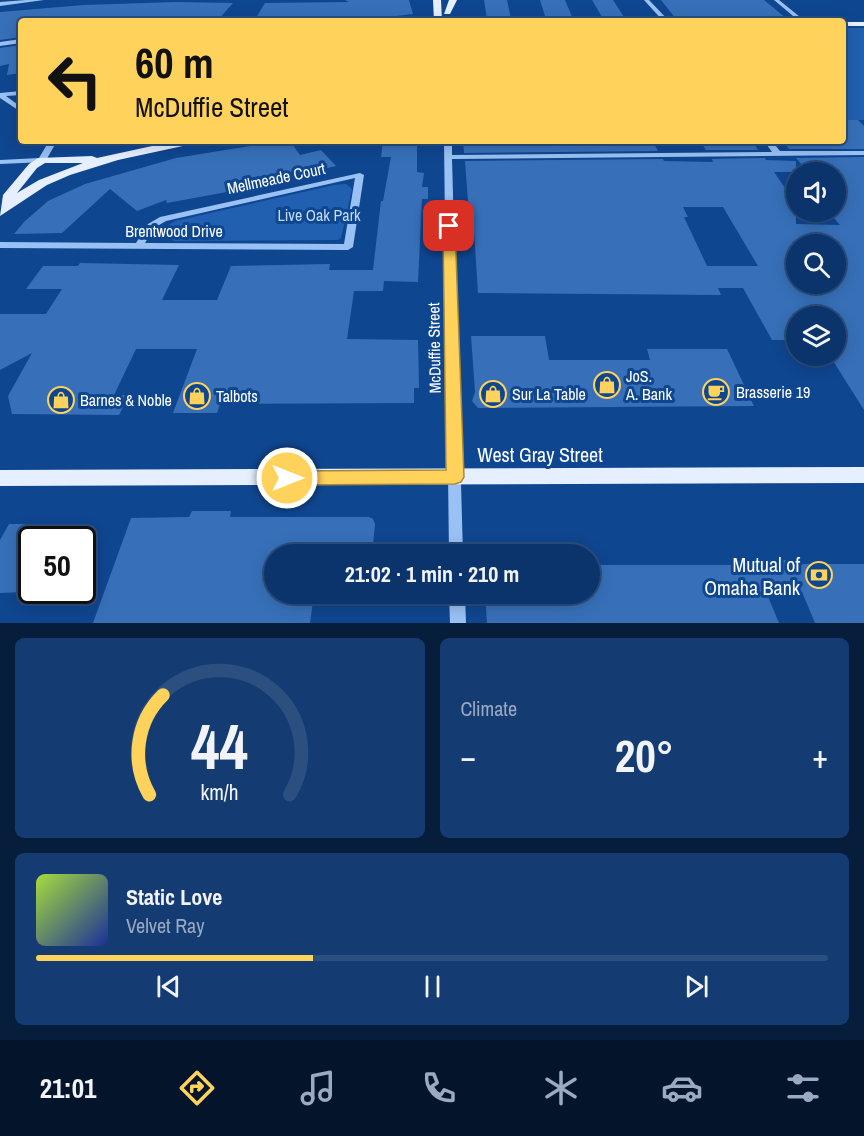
<!DOCTYPE html>
<meta charset="utf-8">
<style>
:root{--surface:#0b346c;--page:#143c72;--text:#f1f3f6;--muted:#9aaac2;--line:#2b4f7f;--accent:#ffd25b}
body{margin:0;font-family:"Archivo Narrow",sans-serif;background:var(--page);color:var(--text);height:100vh;display:flex;flex-direction:column;font-size:22px;white-space:nowrap}
*{box-sizing:border-box;margin:0}
p{font-size:20px;color:var(--muted)}
.icon{flex:none;width:33px;height:33px;fill:none;stroke:currentColor;stroke-width:2;stroke-linecap:round;stroke-linejoin:round}
.map{position:relative;height:623px;overflow:hidden}
.drawer{display:flex;flex-direction:column;gap:15px;padding:15px;background:#061d3b;flex:1}
.drawer>*{flex:none}
.banner{position:absolute;left:18px;top:18px;width:828px;height:126px;border-radius:6px;box-shadow:0 3px 15px #0003,0 0 0 2px var(--line);background:#ffd25b;color:#111;overflow:hidden}
.buttons{position:absolute;left:786px;top:162px;display:grid;gap:12px}
.buttons a{display:grid;place-items:center;width:60px;height:60px;border-radius:50%;background:var(--surface);box-shadow:0 3px 15px #0003,0 0 0 2px var(--line);font-size:30px}
.speed{position:absolute;left:18px;top:526px;display:flex;gap:12px;font-size:30px;font-weight:700;text-align:center}
.speed>*{display:grid;place-content:center;width:78px;height:78px;border-radius:50%;background:var(--surface);box-shadow:0 3px 15px #0003,0 0 0 2px var(--line);line-height:1}
.speed .limit{border:3px solid #111;border-radius:9px;background:#fff;color:#111}
.pin{position:absolute;display:grid;place-items:center;width:51px;height:51px;color:#fff;margin:-26px;border-radius:12px;box-shadow:0 3px 9px #0006}
.me{position:absolute;width:66px;margin:-33px;rotate:90deg;stroke-linejoin:round;filter:drop-shadow(0 0 4px #0008)}
.turn{display:flex;align-items:center;gap:21px;height:126px;padding:0 18px;font-size:27px}
.turn .icon{width:78px;height:78px;stroke-width:2.5}
.turn b{display:block;font-size:42px;line-height:51px}
.big{font-size:45px;font-weight:800;line-height:1.1}
.drawer .card{flex:1;display:flex;flex-direction:column;justify-content:center;gap:9px;min-width:0;padding:0 21px;border-radius:9px;background:var(--page)}
.drawer .dial{align-items:center;gap:0}
.dial svg{height:156px;overflow:visible;fill:none;stroke:var(--line);stroke-width:7;stroke-linecap:round;text-anchor:middle}
.dial text{fill:var(--text);stroke:none}
.song{display:flex;align-items:center;gap:18px}
.cover{width:72px;height:72px;border-radius:9px;background:linear-gradient(135deg,hsl(80 70% 55%),hsl(230 70% 35%))}
.played{height:6px;border-radius:3px;background:linear-gradient(90deg,var(--accent) 35%,var(--line) 35%)}
.keys{display:flex;justify-content:space-around;direction:ltr}
.heat{display:flex;justify-content:space-between;align-items:center;font-size:33px;direction:ltr}
.drawer .tiles{flex:1;display:grid;gap:15px;grid-template-columns:1fr 1fr}
.card:last-child{grid-column:span 2}
.trip{position:absolute;left:264px;top:544px;width:336px;height:60px;border-radius:30px;background:var(--surface);box-shadow:0 3px 15px #0003,0 0 0 2px var(--line);font-weight:800;line-height:60px;text-align:center}
.dock{display:flex;height:96px;justify-content:space-around;align-items:center;background:#04152b;color:var(--muted)}
.dock .icon{width:42px;height:42px}
.dock .selected{color:var(--accent)}
.dock b{font-size:27px;color:var(--text)}
.map>svg:first-child{display:block}
.green{fill:#2160b0}
.building{fill:#3770b9;fill-rule:evenodd}
.lines{fill:none;stroke-linecap:round;stroke-linejoin:round}
.minor{fill:#99c1f3;fill-rule:evenodd}
.major{fill:#e5efff;fill-rule:evenodd}
.route{fill:#ffd25b;stroke:#a6883b;stroke-width:1.5}
.labels{text-anchor:middle;dominant-baseline:central;stroke-width:6;stroke-linejoin:round;paint-order:stroke}
.street-label{font-size:16px;fill:#fff;stroke:#0f4690}
.park-label{font-size:16px;fill:#c1dcfe;stroke:#0f4690}
.poi-label{font-size:16px;fill:#fff;stroke:#0f4690;text-anchor:start}
.near-street-label{font-size:20px;fill:#fff;stroke:#0f4690}
.near-poi-label{font-size:20px;fill:#fff;stroke:#0f4690;text-anchor:end}
</style>
<div class="map">
<svg width="864" height="623" viewBox="0 0 864 623">
<rect width="100%" height="100%" fill="#0f4690"/>
<path class="green" d="M843,28H864V120H843Z
M346,184L352,189L341,238L338,240L175,241L162,238L165,227L175,221L334,185Z"/>
<path class="building" d="M345,0H409L413,14L354,21H254L265,3L349,2Z
M484,0H507L511,19H487Z
M540,0H565L573,19H546Z
M592,0H613L624,17H602Z
M661,0H764L787,19H676Z
M176,2L233,3L217,21H21V37L0,40V12L84,5Z
M21,45V73L7,75L9,64L0,66V48Z
M843,120H858L864,126V149H789L783,141H843Z
M281,141H290L300,155L321,150L336,166L243,189L167,203L166,200L137,211L110,189L62,233L14,234L24,222L48,201L85,184L176,158Z
M383,141H417V172L424,173L422,187H428V199H422L418,282L384,281L383,291H354L347,339L418,340L419,388H414V403L220,404L217,413H173L197,349H136L114,395H129L119,415L12,414L8,396L32,353L0,370V314H46L62,289H26L43,266H78L80,263L179,265L162,300H217L231,266L330,264L329,270H373L381,201H383L391,157H381Z
M463,141L653,142L658,151L464,153Z
M700,141H752L758,150H706Z
M864,157V410L830,356H836V316H796V340H772L743,288H718L721,295L478,293L473,215H469L465,161L663,159L664,161L713,162L712,159L765,158L766,160L796,161V172H774L796,204V224L840,225L829,212H836V172H808L796,158ZM683,207H723L758,266H707L684,217H688ZM796,244H836V287L796,286Z
M471,336H545L549,360H650L647,349H727L754,406L478,408L472,401L475,392Z
M192,511H231L230,517H369L373,519L375,524L372,555H274V594H314L310,623H93L131,518L189,517Z
M9,524H60L52,540H32V579L25,592L0,593V540Z
M747,560H796L797,564H864V623H815L802,592H766L779,623H487L485,594H590V565H749Z"/>
<g class="lines">
<path class="minor" d="M26,0H44L0,6V2Z
M644,0H649L669,21H663Z
M774,0H779L805,21H799Z
M21,39V43L0,46V42Z
M21,91V95L6,96L21,107V112L0,98V93Z
M49,141H57L45,162L0,164V160L39,158Z
M444,141H452V155L772,152L764,141H772L780,151H864V155L452,159L463,555H449Z
M360,173L364,175L353,247L348,250L0,248V242L136,243L148,224L160,217ZM355,178L344,244L145,243L154,228L166,221Z
M449,594H465L466,623H450Z"/>
<path class="major" d="M433,0H441L442,21H434Z
M449,0H457L450,14H444Z
M843,22H864V26H843Z
M175,141H197L192,144L118,160L70,175L47,185L0,216L3,195L29,164L38,158L92,156L97,158ZM45,163H83L39,180L17,193L37,168Z
M864,467V483L0,486V470Z"/>
</g>
<path class="route" d="M449,223L455,226L464,477L461,482L455,484L287,485L280,483L278,478L280,473L287,471L446,470L443,226Z"/>
<defs>
<symbol id="shop-ring" viewBox="-11 -11 22 22"><circle r="9.5" fill="#0f4690" stroke="#ffd25b" stroke-width="1.5"/><path d="M-5-2.5h2.3a2.7 3.5 0 0 1 5.4 0H5L5.5 6h-11ZM-1.5-2.5h3a1.5 2.3 0 0 0-3 0Z" fill="#ffd25b"/></symbol>
<symbol id="cafe-ring" viewBox="-11 -11 22 22"><circle r="9.5" fill="#0f4690" stroke="#ffd25b" stroke-width="1.5"/><path d="M-5.5-4.5H6V0H3Q3 3.5 0 3.5H-2.5Q-5.5 3.5-5.5 0ZM3-3.2v2h1.7v-2ZM-6 4.5H4V6H-6Z" fill="#ffd25b"/></symbol>
<symbol id="bank-ring" viewBox="-11 -11 22 22"><circle r="9.5" fill="#0f4690" stroke="#ffd25b" stroke-width="1.5"/><path d="M-6-4H6V4H-6ZM0-2.3a2.3 2.3 0 1 0 0 4.6a2.3 2.3 0 1 0 0-4.6Z" fill="#ffd25b"/></symbol>
</defs>
<g fill-rule="evenodd">
<use href="#shop-ring" x="592" y="370" width="30" height="30"/>
<use href="#cafe-ring" x="701" y="377" width="30" height="30"/>
<use href="#shop-ring" x="478" y="379" width="30" height="30"/>
<use href="#shop-ring" x="182" y="381" width="30" height="30"/>
<use href="#shop-ring" x="46" y="385" width="30" height="30"/>
<use href="#bank-ring" x="804" y="560" width="30" height="30"/>
</g>
<g class="labels">
<g class="street-label">
<text transform="translate(276 178) rotate(-12)">Mellmeade Court</text>
<text x="174" y="231">Brentwood Drive</text>
<text transform="translate(434 348) rotate(-91)">McDuffie Street</text>
</g>
<g class="park-label">
<text x="319" y="215">Live Oak Park</text>
</g>
<g class="poi-label">
<text x="626" y="376">JoS.<tspan x="626" dy="18">A. Bank</tspan></text>
<text x="736" y="392">Brasserie 19</text>
<text x="512" y="394">Sur La Table</text>
<text x="216" y="396">Talbots</text>
<text x="80" y="400">Barnes &amp; Noble</text>
</g>
<g class="near-street-label">
<text x="540" y="454">West Gray Street</text>
</g>
<g class="near-poi-label">
<text x="800" y="564">Mutual of<tspan x="800" dy="23">Omaha Bank</tspan></text>
</g>
</g>
</svg>
<div class="buttons">
<a><svg class="icon" aria-label="sound" viewBox="0 0 24 24"><path d="M4 9h4l5-4v14l-5-4H4zM17 9q2 3 0 6"/></svg></a>
<a><svg class="icon" aria-label="search" viewBox="0 0 24 24"><circle cx="10" cy="10" r="6"/><path d="M15 15l6 6"/></svg></a>
<a><svg class="icon" aria-label="layers" viewBox="0 0 24 24"><path d="M12 4l9 5-9 5-9-5zM3 14l9 5 9-5"/></svg></a>
</div>
<div class="speed"><div class="limit">50</div></div>
<div class="pin" style="left:449px;top:226px;background:#d93025"><svg class="icon" aria-label="arrive" viewBox="0 0 24 24"><path d="M6 21V4h12l-3 4 3 4H6"/></svg></div>
<svg class="me" style="left:287px;top:478px" viewBox="-20 -20 40 40"><circle r="17" fill="#ffd25b" stroke="#fff" stroke-width="3"/><path d="M0-11L8 9 0 5-8 9z" fill="#fff"/></svg>
<div class="trip">21:02 · 1 min · 210 m</div>
<div class="banner">
<div class="turn"><svg class="icon" aria-label="left" viewBox="0 0 24 24"><path d="M17 20v-9H6M10 6l-5 5 5 5"/></svg><div><b>60 m</b>McDuffie Street</div></div>
</div>
</div>
<section class="drawer">
<div class="tiles">
<div class="card dial"><svg viewBox="0 0 100 80">
<path d="M14 69A42 42 0 1 1 86 69"/>
<path d="M14 69A42 42 0 0 1 21 18" stroke="#ffd25b"/>
<text x="50" y="56" font-size="32" font-weight="700">44</text>
<text x="50" y="72" font-size="11">km/h</text>
</svg></div>
<div class="card"><p>Climate</p>
<div class="heat"><a>−</a><b class="big">20°</b><a>+</a></div>
</div>
<div class="card">
<div class="song"><i class="cover"></i><div><b>Static Love</b><p>Velvet Ray</p></div></div>
<div class="played"></div>
<div class="keys"><svg class="icon" aria-label="previous" viewBox="0 0 24 24"><path d="M18 5L8 12l10 7zM5 5v14"/></svg><svg class="icon" aria-label="pause" viewBox="0 0 24 24"><path d="M8 5v14M16 5v14"/></svg><svg class="icon" aria-label="next" viewBox="0 0 24 24"><path d="M6 5l10 7-10 7zM19 5v14"/></svg></div>
</div>
</div>
</section>
<nav class="dock">
<b>21:01</b>
<svg class="icon selected" aria-label="directions" viewBox="0 0 24 24"><path d="M12 3l9 9-9 9-9-9zM9 14v-3h6M13 9l2 2-2 2"/></svg>
<svg class="icon" aria-label="music" viewBox="0 0 24 24"><path d="M9 18V5l10-2v13"/><circle cx="6" cy="18" r="3"/><circle cx="16" cy="16" r="3"/></svg>
<svg class="icon" aria-label="phone" viewBox="0 0 24 24"><path d="M5 4h4l2 5-3 2q2 4 5 5l2-3 5 2v4C11 20 4 13 5 4z"/></svg>
<svg class="icon" aria-label="climate" viewBox="0 0 24 24"><path d="M12 3v18M4 7l16 10M4 17L20 7"/></svg>
<svg class="icon" aria-label="car" viewBox="0 0 24 24"><path d="M5 17H2v-5l4-1 3-4h7l3 4 3 1v5h-3M9 17h6M6 11h13"/><circle cx="7" cy="17" r="2"/><circle cx="17" cy="17" r="2"/></svg>
<svg class="icon" aria-label="filters" viewBox="0 0 24 24"><path d="M4 7h16M4 17h16"/><circle cx="9" cy="7" r="2"/><circle cx="15" cy="17" r="2"/></svg>
</nav>
